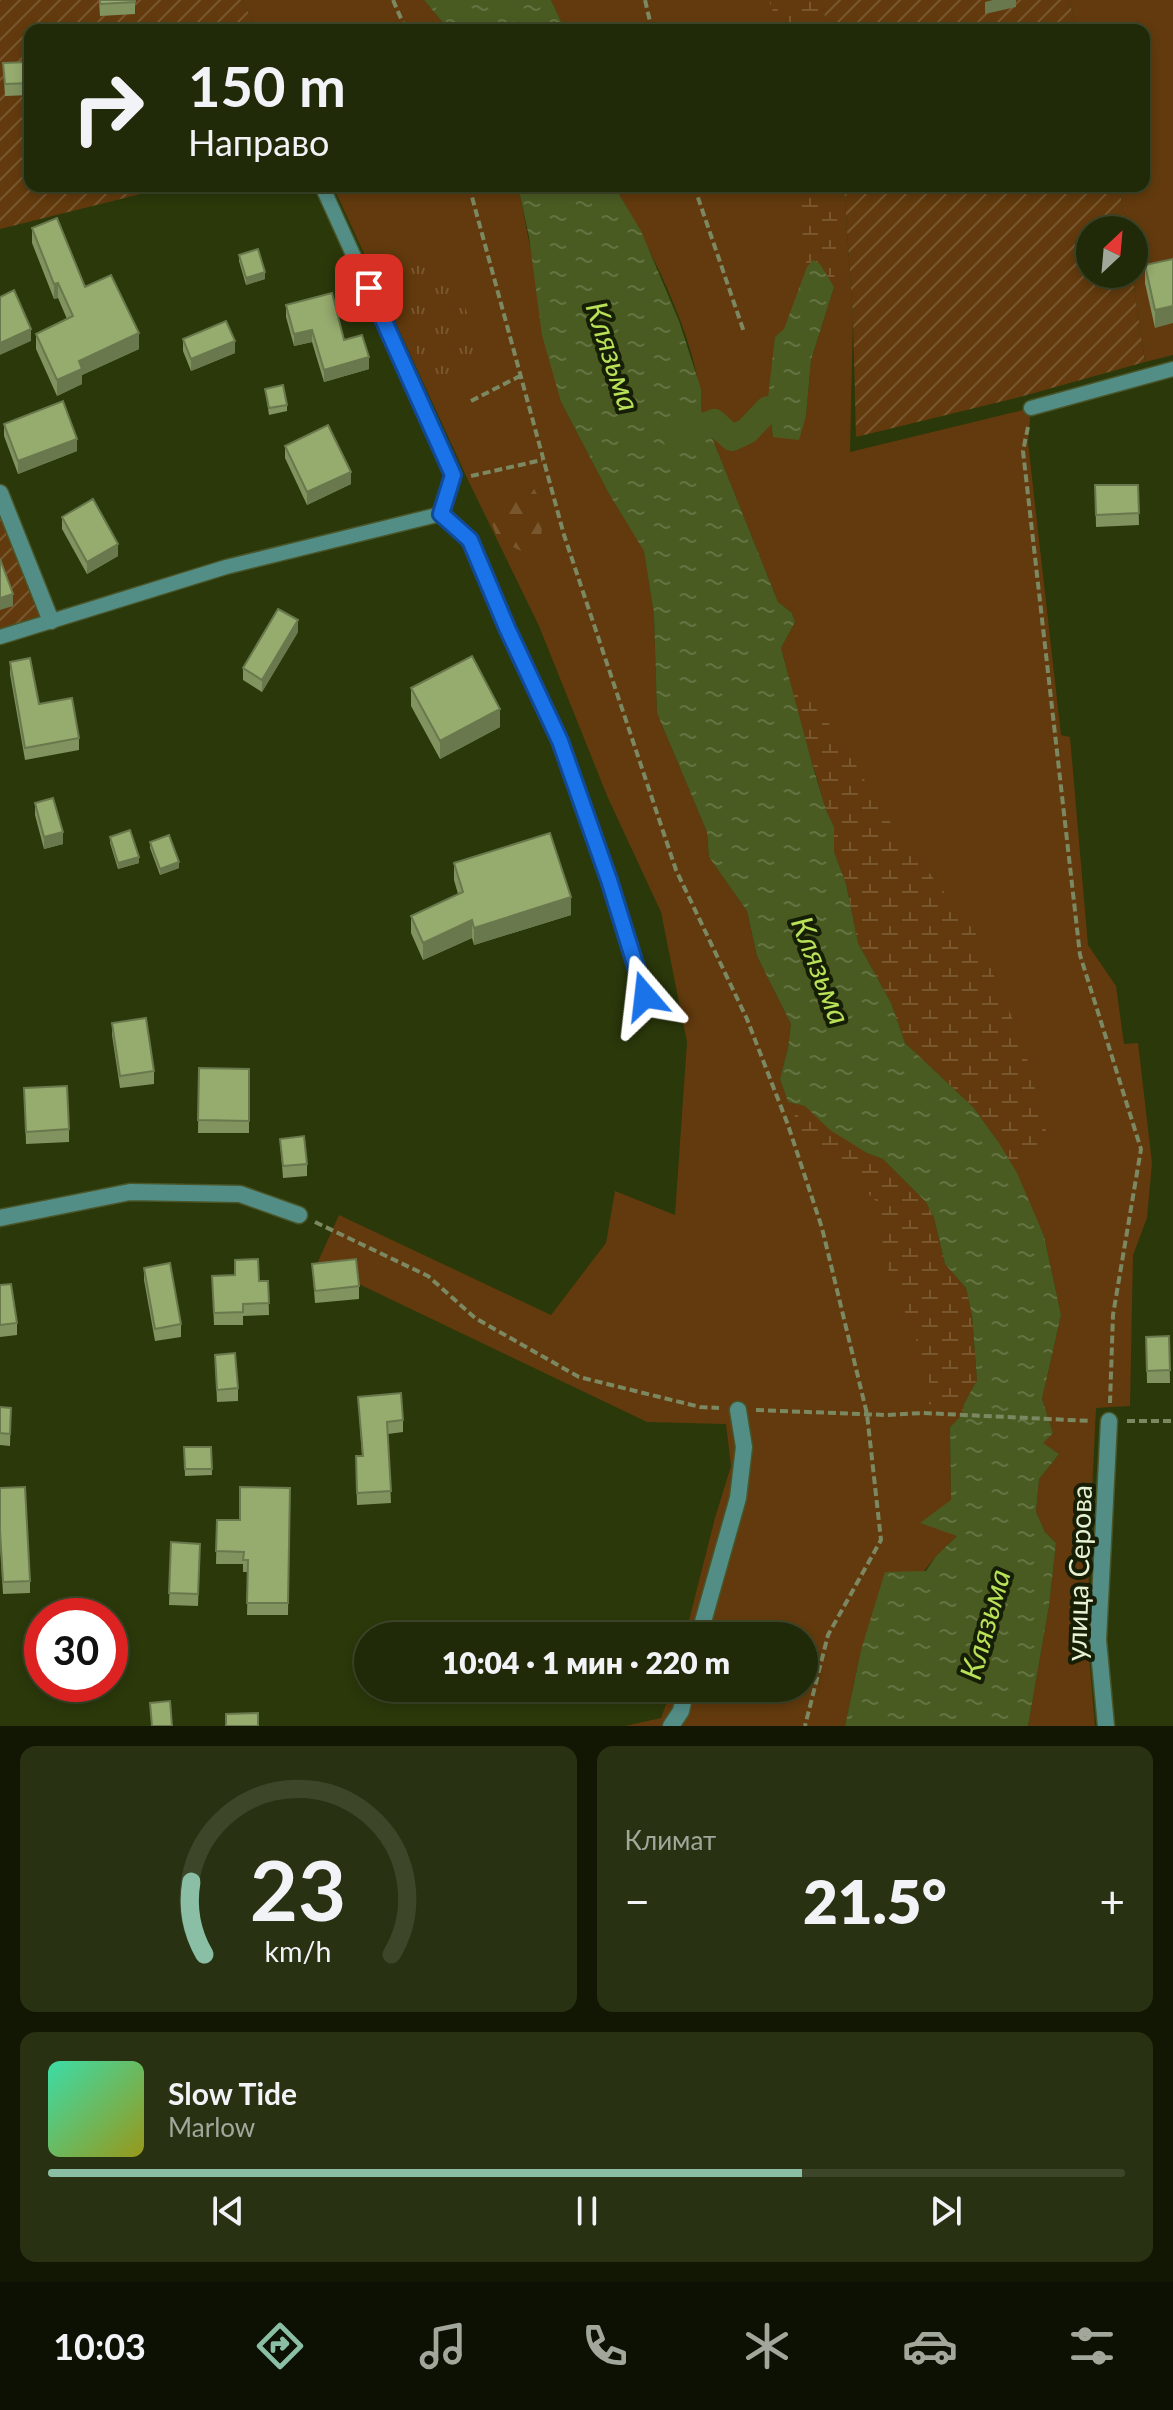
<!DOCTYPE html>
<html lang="ru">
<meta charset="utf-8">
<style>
:root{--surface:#202a08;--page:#283212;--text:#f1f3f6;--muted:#a2a79c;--line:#3d4629;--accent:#8abfa5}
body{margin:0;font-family:Lato,sans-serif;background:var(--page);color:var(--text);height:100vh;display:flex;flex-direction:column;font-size:30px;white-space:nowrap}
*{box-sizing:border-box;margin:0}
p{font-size:26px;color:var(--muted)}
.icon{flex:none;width:44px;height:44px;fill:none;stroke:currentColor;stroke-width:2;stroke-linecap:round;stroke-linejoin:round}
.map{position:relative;height:1726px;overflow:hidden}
.panel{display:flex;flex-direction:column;gap:20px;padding:20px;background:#121704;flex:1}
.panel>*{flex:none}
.banner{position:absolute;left:24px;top:24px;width:1126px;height:168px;border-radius:16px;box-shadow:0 4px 12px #0003,0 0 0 2px var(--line);background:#202a08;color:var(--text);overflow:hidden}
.needle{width:52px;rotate:26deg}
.controls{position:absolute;left:1076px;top:216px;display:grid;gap:16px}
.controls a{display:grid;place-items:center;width:72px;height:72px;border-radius:50%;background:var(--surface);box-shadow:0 4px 12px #0003,0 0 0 2px var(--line);font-size:40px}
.speed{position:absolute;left:24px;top:1598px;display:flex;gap:16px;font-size:40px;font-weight:700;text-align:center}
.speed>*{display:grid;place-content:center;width:104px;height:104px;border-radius:50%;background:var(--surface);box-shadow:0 4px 12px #0003,0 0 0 2px var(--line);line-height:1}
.speed .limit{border:12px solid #d22;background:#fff;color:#111}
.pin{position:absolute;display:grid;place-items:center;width:68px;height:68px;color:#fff;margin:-34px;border-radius:16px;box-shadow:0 4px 12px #0006}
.me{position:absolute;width:88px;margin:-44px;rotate:343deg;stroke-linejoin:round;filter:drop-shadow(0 0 6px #0008)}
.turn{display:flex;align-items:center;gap:28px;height:168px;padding:0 32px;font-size:36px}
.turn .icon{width:104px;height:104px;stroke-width:2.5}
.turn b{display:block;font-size:56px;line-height:68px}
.big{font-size:60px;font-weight:800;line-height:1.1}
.panel .card{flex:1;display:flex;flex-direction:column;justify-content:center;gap:12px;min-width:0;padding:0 28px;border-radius:16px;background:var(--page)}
.panel .dial{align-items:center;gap:0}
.dial svg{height:208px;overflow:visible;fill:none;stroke:var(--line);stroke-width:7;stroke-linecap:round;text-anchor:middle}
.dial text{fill:var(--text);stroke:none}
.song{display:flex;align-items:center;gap:24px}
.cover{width:96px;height:96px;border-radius:12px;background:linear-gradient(135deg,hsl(160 70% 55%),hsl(60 70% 35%))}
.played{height:8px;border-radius:4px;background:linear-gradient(90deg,var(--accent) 70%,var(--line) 70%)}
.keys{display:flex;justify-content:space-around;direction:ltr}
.heat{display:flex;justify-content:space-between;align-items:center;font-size:44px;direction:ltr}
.panel .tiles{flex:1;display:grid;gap:20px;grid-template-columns:1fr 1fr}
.card:last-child{grid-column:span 2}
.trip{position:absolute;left:354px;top:1622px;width:464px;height:80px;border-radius:40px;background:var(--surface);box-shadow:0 4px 12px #0003,0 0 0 2px var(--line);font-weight:800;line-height:80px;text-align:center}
.menu{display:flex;height:128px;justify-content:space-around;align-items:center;background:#0d1103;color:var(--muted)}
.menu .icon{width:56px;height:56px}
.menu .active{color:var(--accent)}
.menu b{font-size:36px;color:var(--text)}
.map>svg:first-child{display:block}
.grass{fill:#623a0d;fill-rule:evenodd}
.forest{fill:url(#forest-firs)}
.wetland{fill:url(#wetland-marsh)}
.park{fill:url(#park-tufts)}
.garden{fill:url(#garden-furrows)}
.water{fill:url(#water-ripples)}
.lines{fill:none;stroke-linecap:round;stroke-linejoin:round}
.canal{stroke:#4a5b22;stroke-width:26}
.service-casing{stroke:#49562a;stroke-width:17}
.minor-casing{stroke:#49562a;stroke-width:19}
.path{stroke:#7c8861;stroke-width:4;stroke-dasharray:8 4;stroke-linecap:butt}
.service{stroke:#538e86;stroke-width:14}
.minor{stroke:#538e86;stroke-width:16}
.wall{fill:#81935f}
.shaded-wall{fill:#69784d}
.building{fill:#96ab6e;stroke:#69784d;stroke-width:2}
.route-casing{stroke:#114b97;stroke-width:20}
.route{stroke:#1a73e8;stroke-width:14}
.labels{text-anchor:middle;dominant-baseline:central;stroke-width:8;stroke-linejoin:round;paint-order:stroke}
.street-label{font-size:28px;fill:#e6f2d3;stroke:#161e05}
.water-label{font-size:30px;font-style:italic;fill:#b9e258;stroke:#161e05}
</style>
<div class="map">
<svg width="1173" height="1726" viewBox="0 0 1173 1726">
<defs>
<pattern id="forest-firs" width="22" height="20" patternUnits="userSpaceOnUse" patternTransform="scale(2)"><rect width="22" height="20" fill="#623a0d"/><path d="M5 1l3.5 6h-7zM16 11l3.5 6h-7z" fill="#78572f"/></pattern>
<pattern id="wetland-marsh" width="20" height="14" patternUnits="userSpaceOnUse" patternTransform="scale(2)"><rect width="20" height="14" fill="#623a0d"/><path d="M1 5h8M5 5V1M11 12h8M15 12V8" fill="none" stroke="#78572f"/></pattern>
<pattern id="park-tufts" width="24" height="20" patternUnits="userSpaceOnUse" patternTransform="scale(2)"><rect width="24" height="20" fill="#623a0d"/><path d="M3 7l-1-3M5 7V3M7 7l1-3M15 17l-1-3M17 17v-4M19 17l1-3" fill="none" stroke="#78572f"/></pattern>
<pattern id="garden-furrows" width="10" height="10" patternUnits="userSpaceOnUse" patternTransform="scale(2)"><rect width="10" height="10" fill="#623a0d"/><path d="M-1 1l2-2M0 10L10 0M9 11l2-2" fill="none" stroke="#78572f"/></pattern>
<pattern id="water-ripples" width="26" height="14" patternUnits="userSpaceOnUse" patternTransform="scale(2)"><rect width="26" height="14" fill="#4a5b22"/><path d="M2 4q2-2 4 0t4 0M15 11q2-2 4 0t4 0" fill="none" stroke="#647341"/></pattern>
</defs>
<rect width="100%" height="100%" fill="#2b380a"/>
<path class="grass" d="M242,0H424L449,30H257Z
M551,0H821L828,30H565Z
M1069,0H1173V355L1145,362L1132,274L1134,230H1126L1119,186H1144V30H1077Z
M333,186H518L561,402L608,492L644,550L654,615L657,713L707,832L709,857L747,911L757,956L791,1024L788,1048L780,1079L788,1102L805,1106L867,1153L963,1415L950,1427L951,1501L921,1523L958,1535L936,1556L861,1650L845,1726H625L661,1718L672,1688H804V1636H685L715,1518L731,1466L726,1424L647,1422L317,1264L339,1215L551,1315L606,1243L615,1191L675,1215L687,1042L661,912L608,798L539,626L468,480Z
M614,186H844L853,317L850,452L1031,408L1028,442L1061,735L1070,737L1088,945L1116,986L1124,1044L1138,1043L1152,1163L1147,1218L1133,1255L1130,1406L1096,1408L1089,1556L1088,1644L1095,1726H1028L1049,1606L1056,1543L1045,1532L1036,1512L1039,1479L1059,1454L1042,1443L1053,1433L1042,1399L1061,1315L1044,1236L813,767L781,648L795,622L792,613L778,602L701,410C701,346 647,241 614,186ZM834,287L811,360L806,416L773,437L771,422L775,337Z"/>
<path class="forest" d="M533,487L543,505L541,542L521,551L498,539L491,521Z"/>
<path class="wetland" d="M769,0H821L828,30H779Z
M796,186H839L834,287L820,264L813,260L807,267Z
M787,675L841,738L881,810L976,934L1023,1043L1046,1131L1017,1173L999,1143L973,1107L905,1043L891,1003L858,943L846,884L834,852V827L826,810Z
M788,1102L805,1106L830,1130L867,1153L883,1159L926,1202L934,1218L945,1264L966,1288L972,1315L977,1380L964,1404L963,1415H954L929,1404V1372L886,1264L876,1201L805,1137Z"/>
<path class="park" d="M425,262L464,305L476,334L477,373L434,391L379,278Z"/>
<path class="garden" d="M0,0H242L257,30H30V186H173L0,229Z
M821,0H1069L1077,30H828Z
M844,186H1119L1126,230H1090V274H1132L1145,362L1016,398L856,437L853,317Z
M0,493L51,621L0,637Z"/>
<path class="water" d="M424,0H551L565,30H449Z
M518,186H614L641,231L679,321L701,389V410L778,602L792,613L795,622L781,648L813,767L826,810L834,827V852L846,884L858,943L891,1003L905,1043L973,1107L999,1143L1017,1173L1044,1236L1061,1315L1042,1399L1053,1433L1043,1443L1059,1454L1039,1479L1036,1512L1045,1532L1056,1543L1049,1606L1028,1726H845L861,1650L885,1572L926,1571L936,1556L957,1536L920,1523L951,1500L950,1427L962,1415L964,1404L977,1380L972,1315L966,1288L945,1264L934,1218L926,1202L883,1159L867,1153L830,1130L805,1106L788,1102L780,1079L788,1048L791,1024L757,956L747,911L709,857L707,832L657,713L654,615L644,551L608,492L561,402L542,335L529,237Z
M813,260L820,264L834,287L811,360L806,416L799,440L773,437L768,398L775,337L784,329L807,267Z"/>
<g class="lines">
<path class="canal" d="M676,438L714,422L732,438L747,431L768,409"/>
<defs>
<path id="service" d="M1031,408L1173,369
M0,637L226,567L441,514L453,475L322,186"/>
<path id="minor" d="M0,493L51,621
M441,514L470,540L507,628L560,741L609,880L645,996
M0,1218L130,1192L240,1194L299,1215
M699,1636L738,1498L744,1447L738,1410
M671,1726L681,1711L686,1688
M1106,1726L1098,1640L1109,1421"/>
</defs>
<use href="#service" class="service-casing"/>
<use href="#minor" class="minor-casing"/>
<path class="path" d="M393,0L406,30
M645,0L652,30
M469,186L564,535L676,870L747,1019L788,1125L822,1228L867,1414L881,1540L828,1635L805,1726
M694,186L744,332
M471,401L520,376
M1028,427L1023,451L1080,955L1141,1149L1113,1315L1110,1403
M471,476L542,460
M315,1222L428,1276L475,1318L579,1377L700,1407L719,1408
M756,1410L886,1415L923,1413L1091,1421
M1127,1421H1173"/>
<use href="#service" class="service"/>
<use href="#minor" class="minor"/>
</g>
<path class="wall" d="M99,0H135V14L100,16Z
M30,62V95L5,96L3,63Z
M32,228L139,349L82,375V384L57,396L36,349V334L67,319L58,298L54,299L32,243Z
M239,255L265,279L246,285L239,261Z
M1173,259L1155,328L1145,283V265Z
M286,305L369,369L324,382L312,342L294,346L286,317Z
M183,339L235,353L191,371L183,351Z
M265,389L287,405V411L269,415Z
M4,424L77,451L18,474L4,436Z
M285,446L351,484L307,505L285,458Z
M1095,485H1138L1139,525L1096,527Z
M62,517L118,556L87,574L62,529Z
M298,632L262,692L243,680V668Z
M10,662L39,704L79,738V750L25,760L10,674Z
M411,688L500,727L440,759L411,706Z
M35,803L63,844L44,849L35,815Z
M110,837L139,863L118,869L110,843Z
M150,842L179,868L160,875L150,848Z
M454,863L571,915L474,945L472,938L423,960L411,933V916L458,894L454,880Z
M112,1023L154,1071V1084L120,1088L112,1035Z
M199,1068L249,1069V1133H198Z
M24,1088L69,1129V1142L26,1144Z
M280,1139L307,1164V1176L283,1178Z
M312,1264L359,1286V1299L315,1303Z
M144,1268L181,1324V1337L155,1341L144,1280Z
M212,1276L259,1281H268L269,1315L243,1316V1325H214Z
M0,1285L17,1323V1335L0,1337Z
M1169,1336L1170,1383H1147L1146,1337Z
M215,1355L238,1388V1401L217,1402Z
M358,1397L403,1420V1432L388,1434L391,1503L357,1505L356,1468L362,1456Z
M0,1407L11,1408L10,1446L0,1445Z
M184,1447H211L212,1475L185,1476Z
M0,1488L30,1581V1593L3,1594L0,1542Z
M290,1488L288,1615H247L248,1572H243V1564H216L217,1520H240Z
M171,1542L200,1544L198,1606L169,1605Z"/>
<path class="shaded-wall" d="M993,0H1016V7L985,14V2Z
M265,272V279L246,285V278Z
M58,283V298L54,299V284Z
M1173,306V323L1155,328V310Z
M31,329V341L0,355V343Z
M312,330V342L294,346V334Z
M139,333V349L82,375V384L57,396V380L79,361Z
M235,341V353L191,371V359Z
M369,357V369L324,382V370Z
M77,439V451L18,474V461Z
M351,472V484L307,505V492Z
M118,544V556L87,574V562Z
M13,594V606L0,610V598Z
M298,620V632L262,692V680Z
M500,709V727L440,759V741Z
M63,832V844L44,849V837Z
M139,857V863L118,869V863Z
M179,862V868L160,875V869Z
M571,897V915L474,945V928Z
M472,920V938L423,960V943Z"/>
<path class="building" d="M100,0H135V2L100,4Z
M30,62V83L5,84L3,63Z
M57,218L85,287L111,275L139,333L79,361L82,369L57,380L36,334L73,316L58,283L54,284L32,228Z
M258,249L265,272L246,278L239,255Z
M1173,259V306L1155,310L1145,265Z
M14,290L31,329L0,343V297Z
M332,293L344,340L362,335L369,357L324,370L312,330L294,334L286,305Z
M226,321L235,341L191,359L183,339Z
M283,385L287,405L269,408L265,389Z
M63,401L77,439L18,461L4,424Z
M328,425L351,472L307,492L285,446Z
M1095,485H1138L1139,513L1096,515Z
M93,499L118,544L87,562L62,517Z
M0,559L13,594L0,598Z
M278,609L298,620L262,680L243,668Z
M472,656L500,709L440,741L411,688Z
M30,658L39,704L72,698L79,738L25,748L10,662Z
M53,798L63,832L44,837L35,803Z
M130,830L139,857L118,863L110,837Z
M550,833L571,897L474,928L472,920L423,943L411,916L463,892L454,863Z
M169,835L179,862L160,869L150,842Z
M146,1018L154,1071L120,1076L112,1023Z
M199,1068L249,1069V1121L198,1120Z
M67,1086L69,1129L26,1132L24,1088Z
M304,1136L307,1164L283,1166L280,1139Z
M258,1259L259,1281H268L269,1303L243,1304V1312L214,1313L212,1276L235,1275V1260Z
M356,1259L359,1286L315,1291L312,1264Z
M170,1263L181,1324L155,1329L144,1268Z
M11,1284L17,1323L0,1325V1285Z
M1169,1336L1170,1370L1147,1371L1146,1337Z
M235,1353L238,1388L217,1390L215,1355Z
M401,1393L403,1420L387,1422L391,1491L357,1493L356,1456H363L358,1397Z
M0,1407L11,1408L10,1434L0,1433Z
M184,1447H211L212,1469H185Z
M25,1487L30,1581L3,1582L0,1530V1488Z
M240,1487L290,1488L288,1603H247L248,1560H243L244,1552L216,1551L217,1520H240Z
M171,1542L200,1544L198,1594L169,1593Z
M170,1701L172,1726H152L150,1703Z
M258,1713V1726H226V1714Z"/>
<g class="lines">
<defs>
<path id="route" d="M369,288L453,475L441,514L470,540L507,628L560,741L609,880L645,996"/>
</defs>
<use href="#route" class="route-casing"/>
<use href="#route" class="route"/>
</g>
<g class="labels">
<g class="street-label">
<text transform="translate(1078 1573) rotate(-88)">улица Серова</text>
</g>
<g class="water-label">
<text transform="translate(614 356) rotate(72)">Клязьма</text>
<text transform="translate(822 970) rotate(69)">Клязьма</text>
<text transform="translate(984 1624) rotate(-74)">Клязьма</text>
</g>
</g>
</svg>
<div class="controls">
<a><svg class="needle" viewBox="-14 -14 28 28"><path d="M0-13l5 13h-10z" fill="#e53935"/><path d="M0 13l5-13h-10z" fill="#a2a79c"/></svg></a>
</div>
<div class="speed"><div class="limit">30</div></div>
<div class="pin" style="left:369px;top:288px;background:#d93025"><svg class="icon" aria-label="arrive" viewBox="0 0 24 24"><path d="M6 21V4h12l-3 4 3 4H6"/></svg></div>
<svg class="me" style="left:645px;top:996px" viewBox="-20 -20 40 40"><path d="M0-17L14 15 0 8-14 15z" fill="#1a73e8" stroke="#fff" stroke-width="4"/></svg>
<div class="trip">10:04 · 1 мин · 220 m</div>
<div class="banner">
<div class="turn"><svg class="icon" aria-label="right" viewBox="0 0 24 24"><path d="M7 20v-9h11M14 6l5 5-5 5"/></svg><div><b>150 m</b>Направо</div></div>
</div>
</div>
<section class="panel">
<div class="tiles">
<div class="card dial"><svg viewBox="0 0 100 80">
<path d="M14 69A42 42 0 1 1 86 69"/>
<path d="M14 69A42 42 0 0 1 9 41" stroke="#8abfa5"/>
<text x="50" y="56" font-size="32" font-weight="700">23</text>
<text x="50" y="72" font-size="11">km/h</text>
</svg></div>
<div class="card"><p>Климат</p>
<div class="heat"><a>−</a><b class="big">21.5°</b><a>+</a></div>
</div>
<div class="card">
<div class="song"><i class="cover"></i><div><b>Slow Tide</b><p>Marlow</p></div></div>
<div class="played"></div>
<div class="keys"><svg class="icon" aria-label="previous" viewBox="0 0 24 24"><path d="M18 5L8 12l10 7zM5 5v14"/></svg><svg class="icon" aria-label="pause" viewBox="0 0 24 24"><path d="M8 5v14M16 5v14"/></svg><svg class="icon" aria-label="next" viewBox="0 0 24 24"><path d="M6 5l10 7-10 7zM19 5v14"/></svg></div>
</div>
</div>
</section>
<nav class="menu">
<b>10:03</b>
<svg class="icon active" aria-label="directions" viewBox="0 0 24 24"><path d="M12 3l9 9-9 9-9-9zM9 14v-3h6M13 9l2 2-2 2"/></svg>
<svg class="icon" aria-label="music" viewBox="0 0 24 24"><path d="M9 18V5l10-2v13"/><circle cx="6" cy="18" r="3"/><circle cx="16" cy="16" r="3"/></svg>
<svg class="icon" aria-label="phone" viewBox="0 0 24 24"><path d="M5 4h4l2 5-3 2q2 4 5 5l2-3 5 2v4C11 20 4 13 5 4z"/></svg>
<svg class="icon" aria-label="climate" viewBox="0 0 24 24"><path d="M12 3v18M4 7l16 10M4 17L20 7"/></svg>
<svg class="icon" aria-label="car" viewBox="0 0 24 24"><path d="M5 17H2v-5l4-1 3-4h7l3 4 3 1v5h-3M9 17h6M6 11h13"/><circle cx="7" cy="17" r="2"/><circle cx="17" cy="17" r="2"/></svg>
<svg class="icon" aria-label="filters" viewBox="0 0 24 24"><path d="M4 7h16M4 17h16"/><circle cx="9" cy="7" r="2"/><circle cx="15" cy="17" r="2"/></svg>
</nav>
